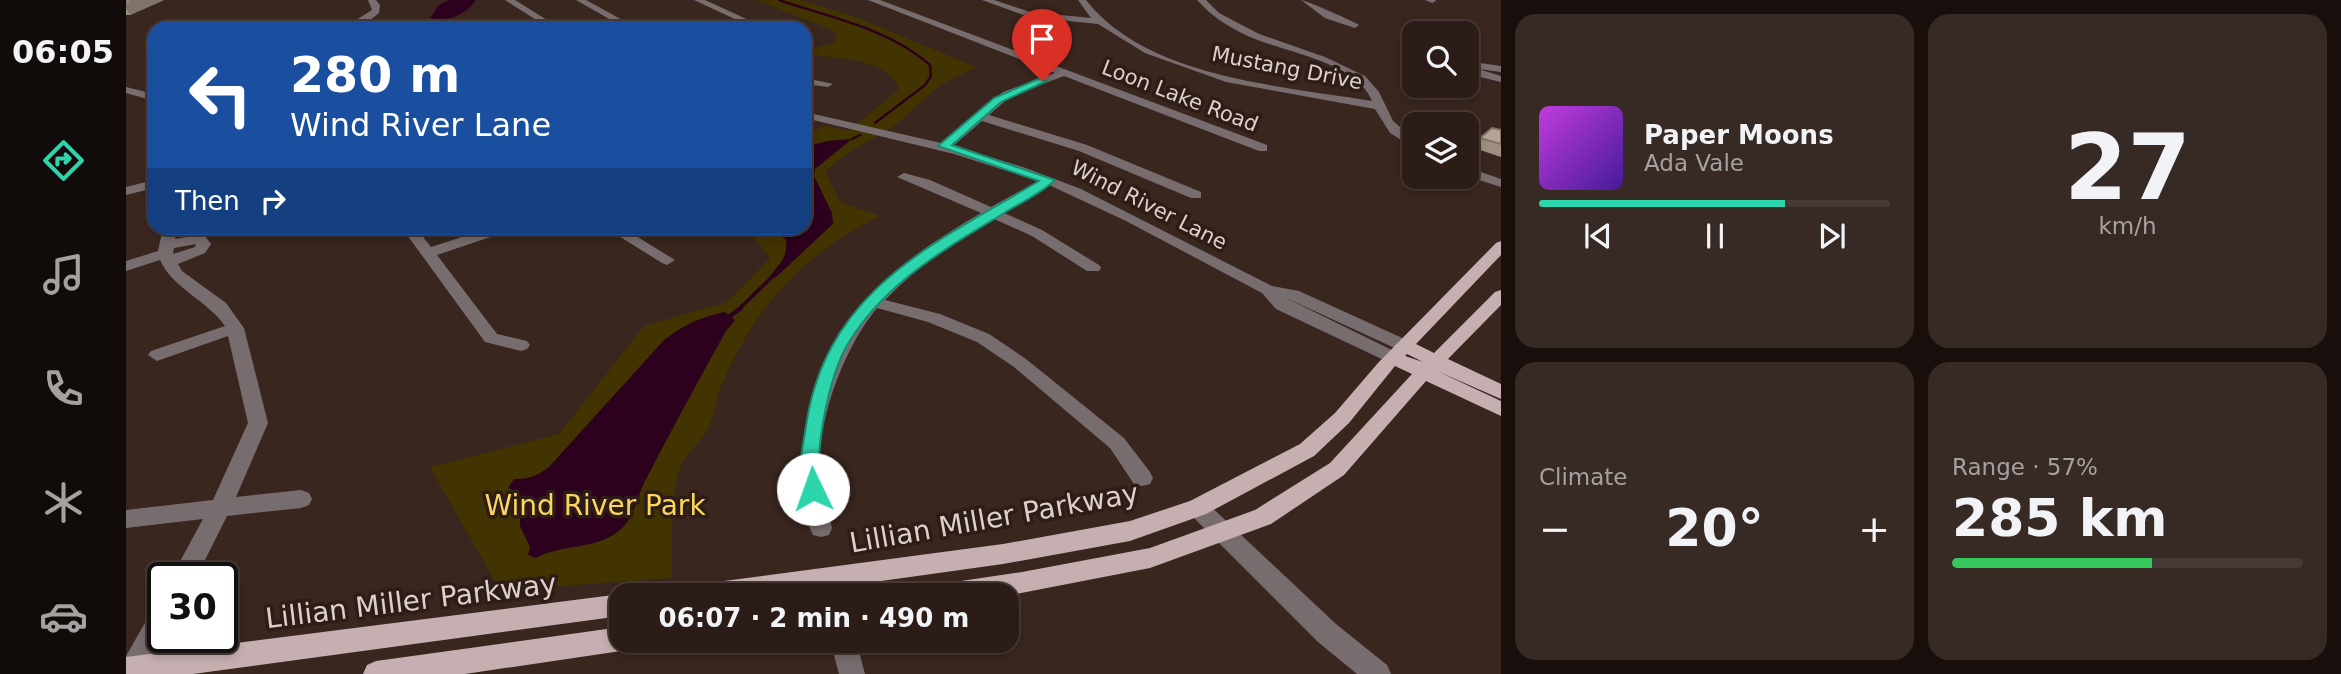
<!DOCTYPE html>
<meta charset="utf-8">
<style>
:root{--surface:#2b1c17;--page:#372924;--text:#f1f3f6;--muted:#a6a1a1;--line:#473a36;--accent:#2cd5ab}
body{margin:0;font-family:"DejaVu Sans",sans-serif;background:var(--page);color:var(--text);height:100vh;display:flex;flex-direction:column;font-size:26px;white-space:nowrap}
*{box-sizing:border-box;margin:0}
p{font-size:23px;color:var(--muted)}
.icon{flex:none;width:38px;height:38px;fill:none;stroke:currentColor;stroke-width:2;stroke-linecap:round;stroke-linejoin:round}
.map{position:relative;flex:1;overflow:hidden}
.side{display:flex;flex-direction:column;gap:14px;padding:14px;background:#180f0d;width:840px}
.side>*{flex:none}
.hud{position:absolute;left:21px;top:21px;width:665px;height:214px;border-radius:21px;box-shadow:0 4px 10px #0003,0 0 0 2px var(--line);background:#1a4fa0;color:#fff;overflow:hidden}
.fabs{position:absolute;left:1276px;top:21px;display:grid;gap:14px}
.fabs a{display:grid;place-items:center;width:77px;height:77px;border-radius:14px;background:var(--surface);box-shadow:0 4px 10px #0003,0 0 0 2px var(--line);font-size:35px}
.speed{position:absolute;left:21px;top:562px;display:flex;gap:14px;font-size:35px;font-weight:700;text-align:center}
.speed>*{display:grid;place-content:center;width:91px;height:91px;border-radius:50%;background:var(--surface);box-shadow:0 4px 10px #0003,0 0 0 2px var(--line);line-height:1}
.speed .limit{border:4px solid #111;border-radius:10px;background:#fff;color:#111}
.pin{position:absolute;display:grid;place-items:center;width:60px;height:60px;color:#fff;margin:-72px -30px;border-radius:50% 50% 50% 0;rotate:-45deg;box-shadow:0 0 7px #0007}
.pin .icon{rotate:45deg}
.me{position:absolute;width:77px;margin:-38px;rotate:357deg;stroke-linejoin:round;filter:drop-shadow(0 0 5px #0008)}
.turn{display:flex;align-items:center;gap:24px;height:147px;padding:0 28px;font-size:32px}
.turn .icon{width:91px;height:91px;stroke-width:2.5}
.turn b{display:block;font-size:49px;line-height:60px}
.then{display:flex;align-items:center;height:66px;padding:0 28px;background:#0003;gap:14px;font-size:26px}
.big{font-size:52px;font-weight:700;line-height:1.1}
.side .tile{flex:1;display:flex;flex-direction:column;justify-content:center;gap:10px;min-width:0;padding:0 24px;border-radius:21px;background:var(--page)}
.side .dial{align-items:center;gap:0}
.dial b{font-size:91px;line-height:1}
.song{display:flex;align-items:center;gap:21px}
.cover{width:84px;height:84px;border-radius:10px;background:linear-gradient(135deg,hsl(290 70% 55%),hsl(260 70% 35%))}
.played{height:7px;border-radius:4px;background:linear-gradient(90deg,var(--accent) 70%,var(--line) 70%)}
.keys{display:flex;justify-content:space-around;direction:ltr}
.heat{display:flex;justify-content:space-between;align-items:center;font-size:38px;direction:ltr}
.charge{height:10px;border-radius:5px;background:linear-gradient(90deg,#34c759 57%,var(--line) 0)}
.side .tiles{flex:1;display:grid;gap:14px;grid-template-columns:repeat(2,1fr)}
.trip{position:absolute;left:483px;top:583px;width:410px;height:70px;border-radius:21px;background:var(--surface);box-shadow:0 4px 10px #0003,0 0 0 2px var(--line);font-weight:700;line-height:70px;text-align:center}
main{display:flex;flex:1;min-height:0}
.tabs{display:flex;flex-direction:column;width:126px;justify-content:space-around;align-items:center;background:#110b09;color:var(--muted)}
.tabs .icon{width:49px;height:49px}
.tabs .on{color:var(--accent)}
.tabs b{font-size:32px;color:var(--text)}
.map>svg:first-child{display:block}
.green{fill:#423400}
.water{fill:#2d001d}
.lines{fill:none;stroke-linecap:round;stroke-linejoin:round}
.stream-far2{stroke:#2d001d;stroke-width:2.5}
.stream-far1{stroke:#2d001d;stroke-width:3.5}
.stream{stroke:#2d001d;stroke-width:4.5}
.minor{fill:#786d6e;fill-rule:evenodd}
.major{fill:#c6afb1;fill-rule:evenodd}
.wall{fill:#9d8e7f}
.shaded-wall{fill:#807468}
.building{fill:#b7a594;stroke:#807468;stroke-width:2}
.route{fill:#2cd5ab;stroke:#1d8a6f;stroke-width:2}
.labels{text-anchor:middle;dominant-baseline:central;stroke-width:7;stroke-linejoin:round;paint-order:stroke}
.far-street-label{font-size:21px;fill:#ddcfcb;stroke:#2e1c16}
.near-park-label{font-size:28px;fill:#fad661;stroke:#2e1c16}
.near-street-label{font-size:28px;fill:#ddcfcb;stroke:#2e1c16}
</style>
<main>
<nav class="tabs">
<b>06:05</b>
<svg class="icon on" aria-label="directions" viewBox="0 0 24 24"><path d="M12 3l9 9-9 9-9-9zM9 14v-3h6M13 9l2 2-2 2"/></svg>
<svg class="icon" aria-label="music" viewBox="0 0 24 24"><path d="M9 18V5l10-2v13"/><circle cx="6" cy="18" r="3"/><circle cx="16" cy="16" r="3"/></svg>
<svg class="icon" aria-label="phone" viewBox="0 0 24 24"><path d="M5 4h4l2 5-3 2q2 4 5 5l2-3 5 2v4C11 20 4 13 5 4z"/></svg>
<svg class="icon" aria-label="climate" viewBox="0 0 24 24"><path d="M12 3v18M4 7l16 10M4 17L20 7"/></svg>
<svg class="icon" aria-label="car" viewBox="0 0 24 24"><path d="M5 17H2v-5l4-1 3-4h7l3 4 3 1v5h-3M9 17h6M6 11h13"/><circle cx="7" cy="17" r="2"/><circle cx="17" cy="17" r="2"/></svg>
</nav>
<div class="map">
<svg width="1375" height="674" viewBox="0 0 1375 674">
<rect width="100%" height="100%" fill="#39261f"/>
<path class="green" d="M631,0H674L732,18L850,67L814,85L767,127L728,149L699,171L714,202L754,216C679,253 630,305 597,382C590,396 589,414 582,428C576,440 564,450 557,462C543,485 546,550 546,578L374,590L304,467L433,434L518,326L601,302L644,258L619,228H679V139L697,125L723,131L773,89C762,57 707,58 679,54V51L708,43L710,32Z"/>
<path class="water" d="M323,0H350C341,14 321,23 304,18L313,5Z
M726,139L689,169L688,176L706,213L707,224L649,278L644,276C654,263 662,257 660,240L645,228H679V147L701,141Z
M599,312L609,320L600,331C572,381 545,431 519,481C511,497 509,516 495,529C471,551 436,543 410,558L402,555L404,547L394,526V497L390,491L382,488L388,479C403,479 411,476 423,467L538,340C557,325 575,317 599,312Z"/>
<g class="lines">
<path class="stream-far2" d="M653,0C705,18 762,28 804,65L805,76L799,85L749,123
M289,28L310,19
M726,139L734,135"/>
<path class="stream-far1" d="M612,310L646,277"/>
<path class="stream" d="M604,316L615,308"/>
<path class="minor" d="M242,0H250L254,5L253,13C241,23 234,28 217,28L246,10Z
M379,0H389L434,28H423Z
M450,0H460L511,28H499Z
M568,0H579L640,28H628Z
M742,0H754L1141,145V151H1133L938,76L885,96L863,115L961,145L1075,192V198H1065L953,151L856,121L827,146L897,167L955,189L1146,286L1173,291L1285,342L1288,346L1285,350H1273L1158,297L1274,354L1277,358L1268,364L1262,362L1150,309L1136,293L1000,221L923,185L876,212L916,230L973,265L975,268L973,271H961L906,236L866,218C827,242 791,267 759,300L814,314L863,334L900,359L998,438L1024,472L1027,478L1024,484L1016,486L1008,484L984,448L888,367L851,342L802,322L751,308C719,346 691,419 694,470C695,489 702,509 706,528L703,535L695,537L687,535C672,504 672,467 678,435C699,323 760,268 855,213L771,177L778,173L804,180L865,207L912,181L828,154L679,118V112L815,143L877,92L929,73Z
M856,0H868L904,12L965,18L952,0H960C1021,78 1156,86 1246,101C1230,62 1161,53 1124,37C1104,28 1086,17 1071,0H1080L1093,13L1133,34L1199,57L1239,76L1253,92L1267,121L1288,139V148L1264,133L1249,109L1100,82L1019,53L972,24L903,17Z
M1175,0C1179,0 1227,21 1233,25L1229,28L1199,18Z
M1299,0H1309L1310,1L1306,3Z
M1354,63L1375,66V72L1352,69L1375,76V82L1346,75L1341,68Z
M679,78L707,84L702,87L679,84Z
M0,87L28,94V101L0,93Z
M1340,167L1375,179V187L1340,176Z
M28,180V188L0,195V187Z
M37,228H51L49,239L74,235L79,236L85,244L79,253L52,264L56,271L100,303L118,328L142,423L110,497L175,490L183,493L186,499L183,505L175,508L101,516L70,578H45L77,519L0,528V510L87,500L122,423L102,336L31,361L22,355L25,351L99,326C81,300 46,288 34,260L0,271V261L32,251ZM70,244L69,247L47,254L48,248Z
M276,228H290L305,247L364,228H384L382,231L311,255L371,334L401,341L404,345L401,349L395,351L359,342Z
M480,228H497L549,260L541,265L536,263Z
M1072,499L1080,502L1210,624L1261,665L1265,674H1231L1192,642L1064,514L1061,508L1064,502Z
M706,567L715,570L720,595H696L694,578L697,570Z
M37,604L38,637L19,674H0V656L28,607Z
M704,640H730L739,674H713Z"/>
<path class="major" d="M1375,241V255L1290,344L1308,353L1369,292L1375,290V305L1322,359L1375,384V399L1311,371L1375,401V416L1300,381L1218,475L1145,524L1024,568L880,596L803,595L806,587L815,584L896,572L1024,548L1129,510L1204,463L1286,374L1269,366L1223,423L1188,456L1080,514L1004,541L877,564L655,595H563L566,587L575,584L877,544L1004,521L1064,501L1174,444L1209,413L1252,363L1370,243ZM1281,354L1297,362L1279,356Z
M495,594L498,595H495V616L67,674H0V657Z
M495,627V640H507L504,648L495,651L339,674H237L241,665L250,661Z"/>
</g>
<path class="wall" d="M0,0H38L4,15H0Z
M1375,130V157L1348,148L1354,138Z"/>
<path class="shaded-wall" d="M9,0H38L4,15L0,8V4Z"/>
<path class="building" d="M0,0H9L0,4Z
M1366,128L1375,130V144L1354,138Z"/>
<path class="route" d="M912,79L921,81L875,102L826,145L929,180C915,194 892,204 875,215C816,251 754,286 719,349C704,378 692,436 693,469C693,478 699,485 694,494L687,497L680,494C669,473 677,448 680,426C700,290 807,244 913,181L812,146L868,98Z"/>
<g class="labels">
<g class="far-street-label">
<text transform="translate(1161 68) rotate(11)">Mustang Drive</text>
<text transform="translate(1054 96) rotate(21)">Loon Lake Road</text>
<text transform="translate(1023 205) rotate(27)">Wind River Lane</text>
</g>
<g class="near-park-label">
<text x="469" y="505">Wind River Park</text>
</g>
<g class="near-street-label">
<text transform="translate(868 518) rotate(-10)">Lillian Miller Parkway</text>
<text transform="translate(285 601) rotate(-7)">Lillian Miller Parkway</text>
</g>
</g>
</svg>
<div class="fabs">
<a><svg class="icon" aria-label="search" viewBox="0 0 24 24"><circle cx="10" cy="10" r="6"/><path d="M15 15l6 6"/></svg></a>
<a><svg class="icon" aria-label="layers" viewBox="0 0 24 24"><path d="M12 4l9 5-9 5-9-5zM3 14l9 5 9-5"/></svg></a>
</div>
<div class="speed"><div class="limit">30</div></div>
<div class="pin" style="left:916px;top:81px;background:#d93025"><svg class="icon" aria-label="arrive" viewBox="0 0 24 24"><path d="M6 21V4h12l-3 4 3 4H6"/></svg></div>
<svg class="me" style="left:687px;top:489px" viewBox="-20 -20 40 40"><circle r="19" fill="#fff"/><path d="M0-13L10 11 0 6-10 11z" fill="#2cd5ab"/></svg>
<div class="trip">06:07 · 2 min · 490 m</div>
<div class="hud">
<div class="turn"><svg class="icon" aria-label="left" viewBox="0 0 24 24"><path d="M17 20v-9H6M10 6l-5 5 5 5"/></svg><div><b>280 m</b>Wind River Lane</div></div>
<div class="then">Then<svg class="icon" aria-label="right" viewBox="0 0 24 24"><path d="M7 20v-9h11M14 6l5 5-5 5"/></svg></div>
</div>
</div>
<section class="side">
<div class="tiles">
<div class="tile">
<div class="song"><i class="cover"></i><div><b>Paper Moons</b><p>Ada Vale</p></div></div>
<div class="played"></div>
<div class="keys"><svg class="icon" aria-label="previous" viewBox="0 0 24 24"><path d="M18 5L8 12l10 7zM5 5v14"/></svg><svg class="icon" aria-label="pause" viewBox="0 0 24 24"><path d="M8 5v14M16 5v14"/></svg><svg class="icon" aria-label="next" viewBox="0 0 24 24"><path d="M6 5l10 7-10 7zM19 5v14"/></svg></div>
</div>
<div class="tile dial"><b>27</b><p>km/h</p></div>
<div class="tile"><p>Climate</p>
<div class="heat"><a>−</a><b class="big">20°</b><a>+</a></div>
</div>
<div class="tile"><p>Range · 57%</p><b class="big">285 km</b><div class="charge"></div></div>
</div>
</section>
</main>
